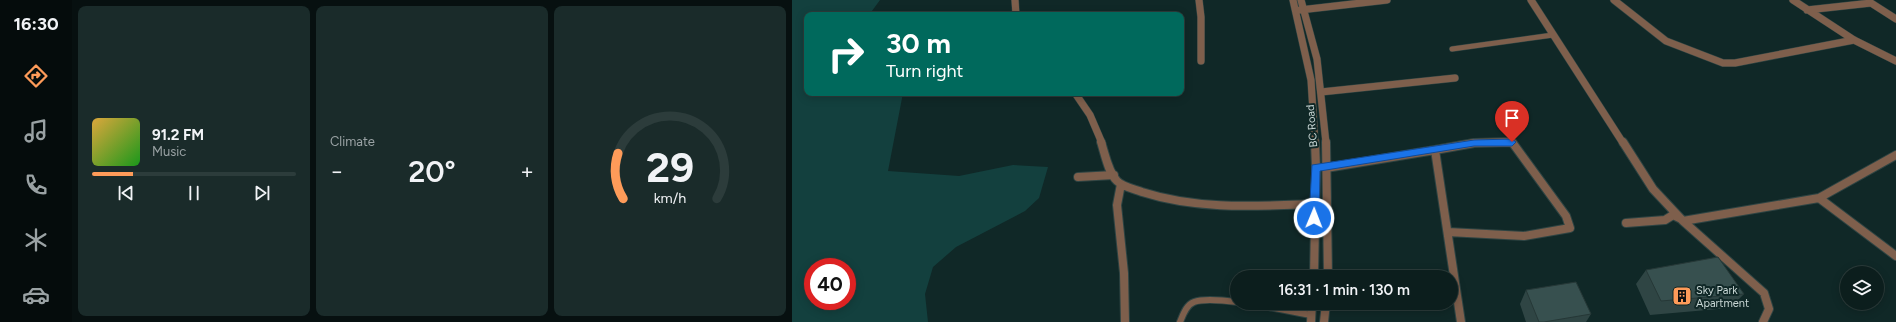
<!DOCTYPE html>
<meta charset="utf-8">
<style>
:root{--surface:#0c1e1d;--page:#1a2b2a;--text:#f1f3f6;--muted:#9aa2a4;--line:#2c3c3b;--accent:#fe9b59}
body{margin:0;font-family:Figtree,sans-serif;background:var(--page);color:var(--text);height:100vh;display:flex;flex-direction:column;font-size:15px;white-space:nowrap}
*{box-sizing:border-box;margin:0}
p{font-size:13px;color:var(--muted)}
.icon{flex:none;width:22px;height:22px;fill:none;stroke:currentColor;stroke-width:2;stroke-linecap:round;stroke-linejoin:round}
.map{position:relative;flex:1;overflow:hidden}
.drawer{display:flex;flex-direction:column;gap:6px;padding:6px;background:#071010;width:720px}
.drawer>*{flex:none}
.banner{position:absolute;left:12px;top:12px;width:380px;height:84px;border-radius:8px;box-shadow:0 2px 10px #0003,0 0 0 1px var(--line);background:#00695c;color:#fff;overflow:hidden}
.fabs{position:absolute;left:1048px;top:266px;display:grid;gap:8px}
.fabs a{display:grid;place-items:center;width:44px;height:44px;border-radius:50%;background:var(--surface);box-shadow:0 2px 10px #0003,0 0 0 1px var(--line);font-size:20px}
.speed{position:absolute;left:12px;top:258px;display:flex;gap:8px;font-size:20px;font-weight:700;text-align:center}
.speed>*{display:grid;place-content:center;width:52px;height:52px;border-radius:50%;background:var(--surface);box-shadow:0 2px 10px #0003,0 0 0 1px var(--line);line-height:1}
.speed .limit{border:6px solid #d22;background:#fff;color:#111}
.pin{position:absolute;display:grid;place-items:center;width:34px;height:34px;color:#fff;margin:-41px -17px;border-radius:50% 50% 50% 0;rotate:-45deg;box-shadow:0 0 4px #0007}
.pin .icon{rotate:45deg}
.me{position:absolute;width:44px;margin:-22px;rotate:1deg;stroke-linejoin:round;filter:drop-shadow(0 0 3px #0008)}
.turn{display:flex;align-items:center;gap:14px;height:84px;padding:0 16px;font-size:18px}
.turn .icon{width:52px;height:52px;stroke-width:2.5}
.turn b{display:block;font-size:28px;line-height:34px}
.big{font-size:30px;font-weight:600;line-height:1.1}
.drawer .widget{flex:1;display:flex;flex-direction:column;justify-content:center;gap:6px;min-width:0;padding:0 14px;border-radius:8px;background:var(--page)}
.drawer .dial{align-items:center;gap:0}
.dial svg{height:104px;overflow:visible;fill:none;stroke:var(--line);stroke-width:7;stroke-linecap:round;text-anchor:middle}
.dial text{fill:var(--text);stroke:none}
.song{display:flex;align-items:center;gap:12px}
.cover{width:48px;height:48px;border-radius:6px;background:linear-gradient(135deg,hsl(40 70% 55%),hsl(120 70% 35%))}
.played{height:4px;border-radius:2px;background:linear-gradient(90deg,var(--accent) 20%,var(--line) 20%)}
.keys{display:flex;justify-content:space-around;direction:ltr}
.heat{display:flex;justify-content:space-between;align-items:center;font-size:22px;direction:ltr}
.drawer .tiles{flex:1;display:grid;gap:6px;grid-template-columns:repeat(3,1fr)}
.trip{position:absolute;left:438px;top:270px;width:228px;height:40px;border-radius:20px;background:var(--surface);box-shadow:0 2px 10px #0003,0 0 0 1px var(--line);font-weight:600;line-height:40px;text-align:center}
main{display:flex;flex:1;min-height:0}
.menu{display:flex;flex-direction:column;width:72px;justify-content:space-around;align-items:center;background:#050c0c;color:var(--muted)}
.menu .icon{width:28px;height:28px}
.menu .current{color:var(--accent)}
.menu b{font-size:18px;color:var(--text)}
.map>svg:first-child{display:block}
.green{fill:#13403e;fill-rule:evenodd}
.lines{fill:none;stroke-linecap:round;stroke-linejoin:round}
.service-far1-casing{stroke:#2e4443;stroke-width:6}
.service-casing{stroke:#2e4443;stroke-width:8}
.minor-far1-casing{stroke:#2e4443;stroke-width:8}
.minor-casing{stroke:#2e4443;stroke-width:10}
.tertiary-far1-casing{stroke:#2e4443;stroke-width:8}
.tertiary-casing{stroke:#2e4443;stroke-width:10}
.service-far1{stroke:#7e5f4c;stroke-width:5}
.service{stroke:#7e5f4c;stroke-width:6}
.minor-far1{stroke:#7e5f4c;stroke-width:7}
.minor{stroke:#7e5f4c;stroke-width:8}
.tertiary-far1{stroke:#7e5f4c;stroke-width:7}
.tertiary{stroke:#7e5f4c;stroke-width:8}
.wall{fill:#2f4544}
.building{fill:#37504f;stroke:#263837}
.route{fill:#1a73e8;stroke:#114b97}
.labels{text-anchor:middle;dominant-baseline:central;stroke-width:4;stroke-linejoin:round;paint-order:stroke}
.street-label{font-size:11px;fill:#c9d7d5;stroke:#102827}
.poi-label{font-size:11px;fill:#c9d7d5;stroke:#102827;text-anchor:start}
</style>
<main>
<nav class="menu">
<b>16:30</b>
<svg class="icon current" aria-label="directions" viewBox="0 0 24 24"><path d="M12 3l9 9-9 9-9-9zM9 14v-3h6M13 9l2 2-2 2"/></svg>
<svg class="icon" aria-label="music" viewBox="0 0 24 24"><path d="M9 18V5l10-2v13"/><circle cx="6" cy="18" r="3"/><circle cx="16" cy="16" r="3"/></svg>
<svg class="icon" aria-label="phone" viewBox="0 0 24 24"><path d="M5 4h4l2 5-3 2q2 4 5 5l2-3 5 2v4C11 20 4 13 5 4z"/></svg>
<svg class="icon" aria-label="climate" viewBox="0 0 24 24"><path d="M12 3v18M4 7l16 10M4 17L20 7"/></svg>
<svg class="icon" aria-label="car" viewBox="0 0 24 24"><path d="M5 17H2v-5l4-1 3-4h7l3 4 3 1v5h-3M9 17h6M6 11h13"/><circle cx="7" cy="17" r="2"/><circle cx="17" cy="17" r="2"/></svg>
</nav>
<section class="drawer">
<div class="tiles">
<div class="widget">
<div class="song"><i class="cover"></i><div><b>91.2 FM</b><p>Music</p></div></div>
<div class="played"></div>
<div class="keys"><svg class="icon" aria-label="previous" viewBox="0 0 24 24"><path d="M18 5L8 12l10 7zM5 5v14"/></svg><svg class="icon" aria-label="pause" viewBox="0 0 24 24"><path d="M8 5v14M16 5v14"/></svg><svg class="icon" aria-label="next" viewBox="0 0 24 24"><path d="M6 5l10 7-10 7zM19 5v14"/></svg></div>
</div>
<div class="widget"><p>Climate</p>
<div class="heat"><a>−</a><b class="big">20°</b><a>+</a></div>
</div>
<div class="widget dial"><svg viewBox="0 0 100 80">
<path d="M14 69A42 42 0 1 1 86 69"/>
<path d="M14 69A42 42 0 0 1 10 34" stroke="#fe9b59"/>
<text x="50" y="56" font-size="32" font-weight="700">29</text>
<text x="50" y="72" font-size="11">km/h</text>
</svg></div>
</div>
</section>
<div class="map">
<svg width="1104" height="322" viewBox="0 0 1104 322">
<rect width="100%" height="100%" fill="#102827"/>
<path class="green" d="M0,0H88L77,15H15V93H111L96,171L167,176L221,165L256,167L247,198L233,211L164,247L141,267L133,294L136,322H0ZM21,267H55V301H21Z"/>
<g class="lines">
<defs>
<path id="service-far1" d="M660,49L761,35"/>
<path id="service" d="M388,322C391,315 394,305 402,302C422,294 495,311 519,315"/>
<path id="minor-far1" d="M223,0L224,15
M407,0L409,17V61
M739,0L831,143
M822,0L874,41L931,63H943L1062,40
M1001,0L1062,40L1104,61
M1015,10L1079,3L1104,19
M529,92L663,78
M283,93L298,115L310,143
M688,143H721"/>
<path id="minor" d="M309,142C313,154 316,172 325,181C331,187 342,189 350,192C406,210 464,206 522,204
M831,142L861,189L891,221
M643,150L682,143L720,142L774,216L778,228L732,236L656,232
M534,168L643,150L669,322
M286,177L322,175
M329,184L325,205L332,273L333,322
M1027,198L1104,256
M834,223L873,220L881,215L889,219
M971,322L977,309L972,293L891,221L1027,198L1104,155"/>
<path id="tertiary-far1" d="M501,0L519,80L523,143
M509,0L525,59L534,143
M508,10L595,0"/>
<path id="tertiary" d="M534,142L536,277
M522,277L524,168L523,142
M519,322L520,303
M532,322L534,303"/>
</defs>
<use href="#service-far1" class="service-far1-casing"/>
<use href="#service" class="service-casing"/>
<use href="#minor-far1" class="minor-far1-casing"/>
<use href="#minor" class="minor-casing"/>
<use href="#tertiary-far1" class="tertiary-far1-casing"/>
<use href="#tertiary" class="tertiary-casing"/>
<use href="#service-far1" class="service-far1"/>
<use href="#service" class="service"/>
<use href="#minor-far1" class="minor-far1"/>
<use href="#minor" class="minor"/>
<use href="#tertiary-far1" class="tertiary-far1"/>
<use href="#tertiary" class="tertiary"/>
</g>
<path class="wall" d="M854,270L952,294L938,308L858,315L844,284Z
M734,290L799,314L794,322H734L728,304Z"/>
<path class="building" d="M926,257L952,294L869,301L854,270Z
M784,282L799,314L752,322H747L734,290Z"/>
<path class="route" d="M720,139L724,142L720,146H682L528,171L527,218L522,222L517,218L520,165L682,140Z"/>
<defs>
<symbol id="building-square" viewBox="-11 -11 22 22"><rect x="-9" y="-9" width="18" height="18" rx="4" fill="#fe9b59" stroke="#102827"/><path d="M-4-6H4V6H1V3H-1V6H-4ZM-2.5-4.3h1.7v1.8h-1.7ZM.8-4.3h1.7v1.8H.8ZM-2.5-1h1.7V.8h-1.7ZM.8-1h1.7V.8H.8Z" fill="#111"/></symbol>
</defs>
<g fill-rule="evenodd">
<use href="#building-square" x="879" y="285" width="22" height="22"/>
</g>
<g class="labels">
<g class="street-label">
<text transform="translate(520 126) rotate(-95)">BC Road</text>
</g>
<g class="poi-label">
<text x="904" y="290">Sky Park<tspan x="904" dy="13">Apartment</tspan></text>
</g>
</g>
</svg>
<div class="fabs">
<a><svg class="icon" aria-label="layers" viewBox="0 0 24 24"><path d="M12 4l9 5-9 5-9-5zM3 14l9 5 9-5"/></svg></a>
</div>
<div class="speed"><div class="limit">40</div></div>
<div class="pin" style="left:720px;top:142px;background:#d93025"><svg class="icon" aria-label="arrive" viewBox="0 0 24 24"><path d="M6 21V4h12l-3 4 3 4H6"/></svg></div>
<svg class="me" style="left:522px;top:218px" viewBox="-20 -20 40 40"><circle r="17" fill="#1a73e8" stroke="#fff" stroke-width="3"/><path d="M0-11L8 9 0 5-8 9z" fill="#fff"/></svg>
<div class="trip">16:31 · 1 min · 130 m</div>
<div class="banner">
<div class="turn"><svg class="icon" aria-label="right" viewBox="0 0 24 24"><path d="M7 20v-9h11M14 6l5 5-5 5"/></svg><div><b>30 m</b>Turn right</div></div>
</div>
</div>
</main>
